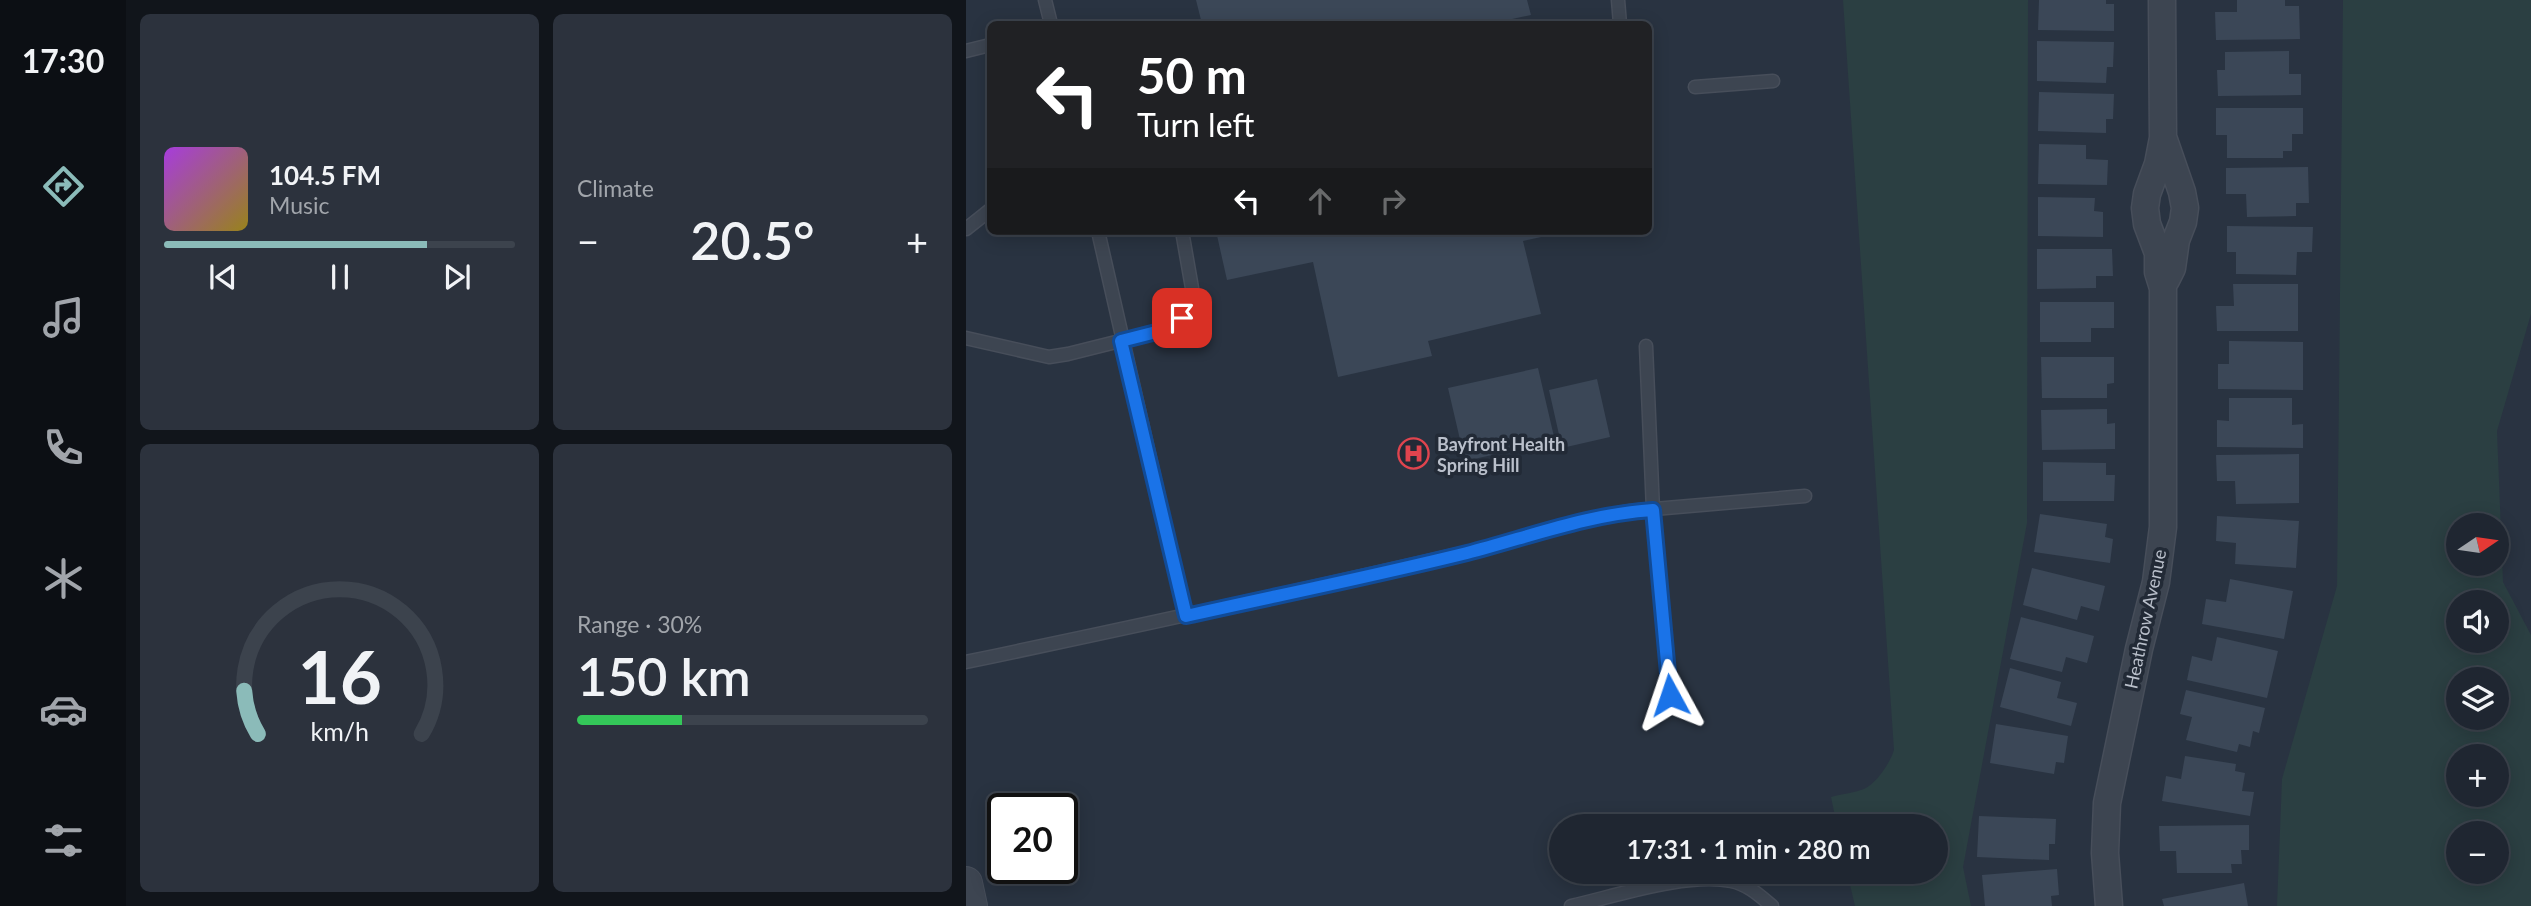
<!DOCTYPE html>
<meta charset="utf-8">
<style>
:root{--surface:#1f2631;--page:#2c323d;--text:#f1f3f6;--muted:#a1a5ab;--line:#3c434d;--accent:#8bbbb9}
body{margin:0;font-family:Lato,sans-serif;background:var(--page);color:var(--text);height:100vh;display:flex;flex-direction:column;font-size:26px;white-space:nowrap}
*{box-sizing:border-box;margin:0}
p{font-size:23px;color:var(--muted)}
.icon{flex:none;width:38px;height:38px;fill:none;stroke:currentColor;stroke-width:2;stroke-linecap:round;stroke-linejoin:round}
.map{position:relative;flex:1;overflow:hidden}
.side{display:flex;flex-direction:column;gap:14px;padding:14px;background:#11151b;width:840px}
.side>*{flex:none}
.hud{position:absolute;left:21px;top:21px;width:665px;height:214px;border-radius:10px;box-shadow:0 4px 18px #0003,0 0 0 2px var(--line);background:#202124;color:#fff;overflow:hidden}
.needle{width:46px;rotate:77deg}
.fabs{position:absolute;left:1480px;top:513px;display:grid;gap:14px}
.fabs a{display:grid;place-items:center;width:63px;height:63px;border-radius:50%;background:var(--surface);box-shadow:0 4px 18px #0003,0 0 0 2px var(--line);font-size:35px}
.speed{position:absolute;left:21px;top:793px;display:flex;gap:14px;font-size:35px;font-weight:700;text-align:center}
.speed>*{display:grid;place-content:center;width:91px;height:91px;border-radius:50%;background:var(--surface);box-shadow:0 4px 18px #0003,0 0 0 2px var(--line);line-height:1}
.speed .limit{border:4px solid #111;border-radius:10px;background:#fff;color:#111}
.pin{position:absolute;display:grid;place-items:center;width:60px;height:60px;color:#fff;margin:-30px;border-radius:14px;box-shadow:0 4px 10px #0006}
.me{position:absolute;width:77px;margin:-38px;rotate:355deg;stroke-linejoin:round;filter:drop-shadow(0 0 5px #0008)}
.turn{display:flex;align-items:center;gap:24px;height:147px;padding:0 35px;font-size:32px}
.turn .icon{width:91px;height:91px;stroke-width:2.5}
.turn b{display:block;font-size:49px;line-height:60px}
.lanes{display:flex;align-items:center;height:66px;padding:0 35px;background:#0003;justify-content:center;gap:35px;direction:ltr}
.lanes .off{opacity:.35}
.big{font-size:52px;font-weight:600;line-height:1.1}
.side .card{flex:1;display:flex;flex-direction:column;justify-content:center;gap:10px;min-width:0;padding:0 24px;border-radius:10px;background:var(--page)}
.side .dial{align-items:center;gap:0}
.dial svg{height:182px;overflow:visible;fill:none;stroke:var(--line);stroke-width:7;stroke-linecap:round;text-anchor:middle}
.dial text{fill:var(--text);stroke:none}
.song{display:flex;align-items:center;gap:21px}
.cover{width:84px;height:84px;border-radius:10px;background:linear-gradient(135deg,hsl(280 70% 55%),hsl(50 70% 35%))}
.played{height:7px;border-radius:4px;background:linear-gradient(90deg,var(--accent) 75%,var(--line) 75%)}
.keys{display:flex;justify-content:space-around;direction:ltr}
.heat{display:flex;justify-content:space-between;align-items:center;font-size:38px;direction:ltr}
.charge{height:10px;border-radius:5px;background:linear-gradient(90deg,#34c759 30%,var(--line) 0)}
.side .tiles{flex:1;display:grid;gap:14px;grid-template-columns:repeat(2,1fr)}
.trip{position:absolute;left:583px;top:814px;width:399px;height:70px;border-radius:35px;background:var(--surface);box-shadow:0 4px 18px #0003,0 0 0 2px var(--line);font-weight:600;line-height:70px;text-align:center}
main{display:flex;flex:1;min-height:0}
.menu{display:flex;flex-direction:column;width:126px;justify-content:space-around;align-items:center;background:#0c0f14;color:var(--muted)}
.menu .icon{width:49px;height:49px}
.menu .active{color:var(--accent)}
.menu b{font-size:32px;color:var(--text)}
.map>svg:first-child{display:block}
.green{fill:#2b3f42;fill-rule:evenodd}
.building{fill:#3b4757}
.lines{fill:none;stroke-linecap:round;stroke-linejoin:round}
.service-casing{stroke:#474e5a;stroke-width:15}
.minor-casing{stroke:#474e5a;stroke-width:29}
.tertiary-casing{stroke:#474e5a;stroke-width:34}
.service{stroke:#3d4551;stroke-width:12}
.minor{stroke:#3d4551;stroke-width:26}
.tertiary{stroke:#3d4551;stroke-width:32}
.route-casing{stroke:#114b97;stroke-width:18}
.route{stroke:#1a73e8;stroke-width:12}
.labels{text-anchor:middle;dominant-baseline:central;stroke-width:7;stroke-linejoin:round;paint-order:stroke}
.poi-label{font-size:18px;font-weight:bold;fill:#bac0cb;stroke:#222a36;text-anchor:start}
.street-label{font-size:18px;fill:#bac0cb;stroke:#222a36}
</style>
<main>
<nav class="menu">
<b>17:30</b>
<svg class="icon active" aria-label="directions" viewBox="0 0 24 24"><path d="M12 3l9 9-9 9-9-9zM9 14v-3h6M13 9l2 2-2 2"/></svg>
<svg class="icon" aria-label="music" viewBox="0 0 24 24"><path d="M9 18V5l10-2v13"/><circle cx="6" cy="18" r="3"/><circle cx="16" cy="16" r="3"/></svg>
<svg class="icon" aria-label="phone" viewBox="0 0 24 24"><path d="M5 4h4l2 5-3 2q2 4 5 5l2-3 5 2v4C11 20 4 13 5 4z"/></svg>
<svg class="icon" aria-label="climate" viewBox="0 0 24 24"><path d="M12 3v18M4 7l16 10M4 17L20 7"/></svg>
<svg class="icon" aria-label="car" viewBox="0 0 24 24"><path d="M5 17H2v-5l4-1 3-4h7l3 4 3 1v5h-3M9 17h6M6 11h13"/><circle cx="7" cy="17" r="2"/><circle cx="17" cy="17" r="2"/></svg>
<svg class="icon" aria-label="filters" viewBox="0 0 24 24"><path d="M4 7h16M4 17h16"/><circle cx="9" cy="7" r="2"/><circle cx="15" cy="17" r="2"/></svg>
</nav>
<section class="side">
<div class="tiles">
<div class="card">
<div class="song"><i class="cover"></i><div><b>104.5 FM</b><p>Music</p></div></div>
<div class="played"></div>
<div class="keys"><svg class="icon" aria-label="previous" viewBox="0 0 24 24"><path d="M18 5L8 12l10 7zM5 5v14"/></svg><svg class="icon" aria-label="pause" viewBox="0 0 24 24"><path d="M8 5v14M16 5v14"/></svg><svg class="icon" aria-label="next" viewBox="0 0 24 24"><path d="M6 5l10 7-10 7zM19 5v14"/></svg></div>
</div>
<div class="card"><p>Climate</p>
<div class="heat"><a>−</a><b class="big">20.5°</b><a>+</a></div>
</div>
<div class="card dial"><svg viewBox="0 0 100 80">
<path d="M14 69A42 42 0 1 1 86 69"/>
<path d="M14 69A42 42 0 0 1 8 50" stroke="#8bbbb9"/>
<text x="50" y="56" font-size="32" font-weight="700">16</text>
<text x="50" y="72" font-size="11">km/h</text>
</svg></div>
<div class="card"><p>Range · 30%</p><b class="big">150 km</b><div class="charge"></div></div>
</div>
</section>
<div class="map">
<svg width="1565" height="906" viewBox="0 0 1565 906">
<rect width="100%" height="100%" fill="#293341"/>
<path class="green" d="M877,0H1062L1061,523L997,867L1005,906H889L881,872H970V826H871L865,797C875,794 888,793 898,789C910,784 924,763 928,750Z
M1377,0H1565V314L1531,431L1537,582L1565,635V906H1311L1316,779L1371,586ZM1493,525H1531V564H1493ZM1493,602H1531V640H1493ZM1493,679H1531V718H1493ZM1493,756H1531V794H1493ZM1493,833H1531V872H1493Z"/>
<path class="building" d="M230,0H561L565,15L523,24H236Z
M1073,0H1140V4H1148V31L1072,30Z
M1271,0H1319V6H1333L1334,39L1250,40L1249,12H1271Z
M1071,41L1148,42L1147,67H1141L1140,83L1071,81Z
M1323,51V74H1335V95L1252,96L1251,70H1259V52Z
M1073,92L1148,94L1147,119H1140V133L1072,131Z
M1250,108H1337V134H1326V151H1317V158H1261V135H1250Z
M1073,144L1120,145V159L1142,160L1141,185L1072,184Z
M1342,167L1343,203H1330V216L1281,217L1280,194H1260V168Z
M1072,197L1129,198L1128,211L1137,212V237L1072,236Z
M1261,226L1347,227L1346,252H1331L1330,275L1270,274V252H1261Z
M250,231H598V232L557,241L575,314L462,341L466,356L372,377L347,262L261,280Z
M1071,249H1146L1147,276H1130V288L1071,289Z
M1267,284H1332V331H1251L1250,306H1268Z
M1074,302H1148V328H1125V342H1074Z
M1263,341L1337,342V390L1252,389V364H1263Z
M1075,357H1148V383L1141,384V398H1076Z
M572,368L589,441L499,461L482,388Z
M631,379L644,437L596,448L583,390Z
M1263,398H1326V425L1337,424V448L1251,447V420L1263,421Z
M1141,409V424L1149,423V449L1076,450L1075,410Z
M1333,454V503L1270,504L1269,481H1251L1250,455Z
M1077,462L1140,463V475H1149L1148,501H1077Z
M1074,514L1141,524L1139,537L1147,539L1144,563L1068,552Z
M1251,516L1333,521L1330,568L1269,564L1270,543L1250,541Z
M1066,568L1139,586L1133,611L1115,606L1111,620L1057,605Z
M1264,579L1327,591L1318,639L1236,624L1240,599L1260,602Z
M1055,617L1128,636L1121,663L1100,657L1096,672L1044,659Z
M1251,637L1312,651L1301,698L1221,680L1226,656L1246,661Z
M1044,668L1095,682L1091,698L1111,703L1105,726L1034,707Z
M1220,690L1299,708L1293,733L1287,731L1284,747L1273,744L1271,752L1220,740L1226,717L1214,714Z
M1030,724L1102,736L1098,763L1090,762L1088,774L1024,763Z
M1219,756L1270,764L1269,771L1279,773L1276,791L1288,792L1284,816L1196,801L1200,776L1215,779Z
M1013,816L1090,819L1089,844H1083V860L1011,857Z
M1283,825V850H1275L1276,864H1265L1266,873H1211L1210,851H1194L1193,826Z
M1091,869L1093,895L1085,896L1086,906H1019L1016,875Z
M1278,883L1282,906H1198L1196,899Z"/>
<g class="lines">
<defs>
<path id="service" d="M79,0L85,24
M652,0L654,24
M0,51L24,45
M729,87L807,81
M0,229L24,210
M132,231L220,616
M0,338L83,357L102,354L202,329L216,318L223,305L226,288L216,231
M680,346L687,510L704,695
M0,662C162,628 323,593 484,556C545,543 604,521 665,511L839,496
M605,906C650,896 721,872 765,881C781,884 793,895 806,906"/>
<path id="minor" d="M1198,140L1216,192L1219,208L1217,222L1210,240L1206,268L1200,280
M1143,906L1139,853L1141,803L1173,649L1190,582L1197,527V288L1192,272V253L1181,224L1179,208L1181,194L1192,164L1197,138L1196,0"/>
<path id="tertiary" d="M0,883L5,906"/>
</defs>
<use href="#service" class="service-casing"/>
<use href="#minor" class="minor-casing"/>
<use href="#tertiary" class="tertiary-casing"/>
<use href="#service" class="service"/>
<use href="#minor" class="minor"/>
<use href="#tertiary" class="tertiary"/>
</g>
<g class="lines">
<defs>
<path id="route" d="M216,318L202,329L155,341L220,616C314,595 408,576 501,553C563,537 623,514 687,510L704,695"/>
</defs>
<use href="#route" class="route-casing"/>
<use href="#route" class="route"/>
</g>
<defs>
<symbol id="hospital-ring" viewBox="-11 -11 22 22"><circle r="9.5" fill="#222a36" stroke="#e0444e" stroke-width="1.5"/><path d="M-5-5h3v3.5h4V-5h3V5h-3V1.5h-4V5h-3Z" fill="#e0444e"/></symbol>
</defs>
<g fill-rule="evenodd">
<use href="#hospital-ring" x="430" y="436" width="35" height="35"/>
</g>
<g class="labels">
<g class="poi-label">
<text x="471" y="444">Bayfront Health<tspan x="471" dy="21">Spring Hill</tspan></text>
</g>
<g class="street-label">
<text transform="translate(1179 619) rotate(-78)">Heathrow Avenue</text>
</g>
</g>
</svg>
<div class="fabs">
<a><svg class="needle" viewBox="-14 -14 28 28"><path d="M0-13l5 13h-10z" fill="#e53935"/><path d="M0 13l5-13h-10z" fill="#a1a5ab"/></svg></a>
<a><svg class="icon" aria-label="sound" viewBox="0 0 24 24"><path d="M4 9h4l5-4v14l-5-4H4zM17 9q2 3 0 6"/></svg></a>
<a><svg class="icon" aria-label="layers" viewBox="0 0 24 24"><path d="M12 4l9 5-9 5-9-5zM3 14l9 5 9-5"/></svg></a>
<a>+</a>
<a>−</a>
</div>
<div class="speed"><div class="limit">20</div></div>
<div class="pin" style="left:216px;top:318px;background:#d93025"><svg class="icon" aria-label="arrive" viewBox="0 0 24 24"><path d="M6 21V4h12l-3 4 3 4H6"/></svg></div>
<svg class="me" style="left:704px;top:695px" viewBox="-20 -20 40 40"><path d="M0-17L14 15 0 8-14 15z" fill="#1a73e8" stroke="#fff" stroke-width="4"/></svg>
<div class="trip">17:31 · 1 min · 280 m</div>
<div class="hud">
<div class="turn"><svg class="icon" aria-label="left" viewBox="0 0 24 24"><path d="M17 20v-9H6M10 6l-5 5 5 5"/></svg><div><b>50 m</b>Turn left</div></div>
<div class="lanes"><svg class="icon" aria-label="left" viewBox="0 0 24 24"><path d="M17 20v-9H6M10 6l-5 5 5 5"/></svg><svg class="icon off" aria-label="ahead" viewBox="0 0 24 24"><path d="M12 20V5M6 11l6-6 6 6"/></svg><svg class="icon off" aria-label="right" viewBox="0 0 24 24"><path d="M7 20v-9h11M14 6l5 5-5 5"/></svg></div>
</div>
</div>
</main>
